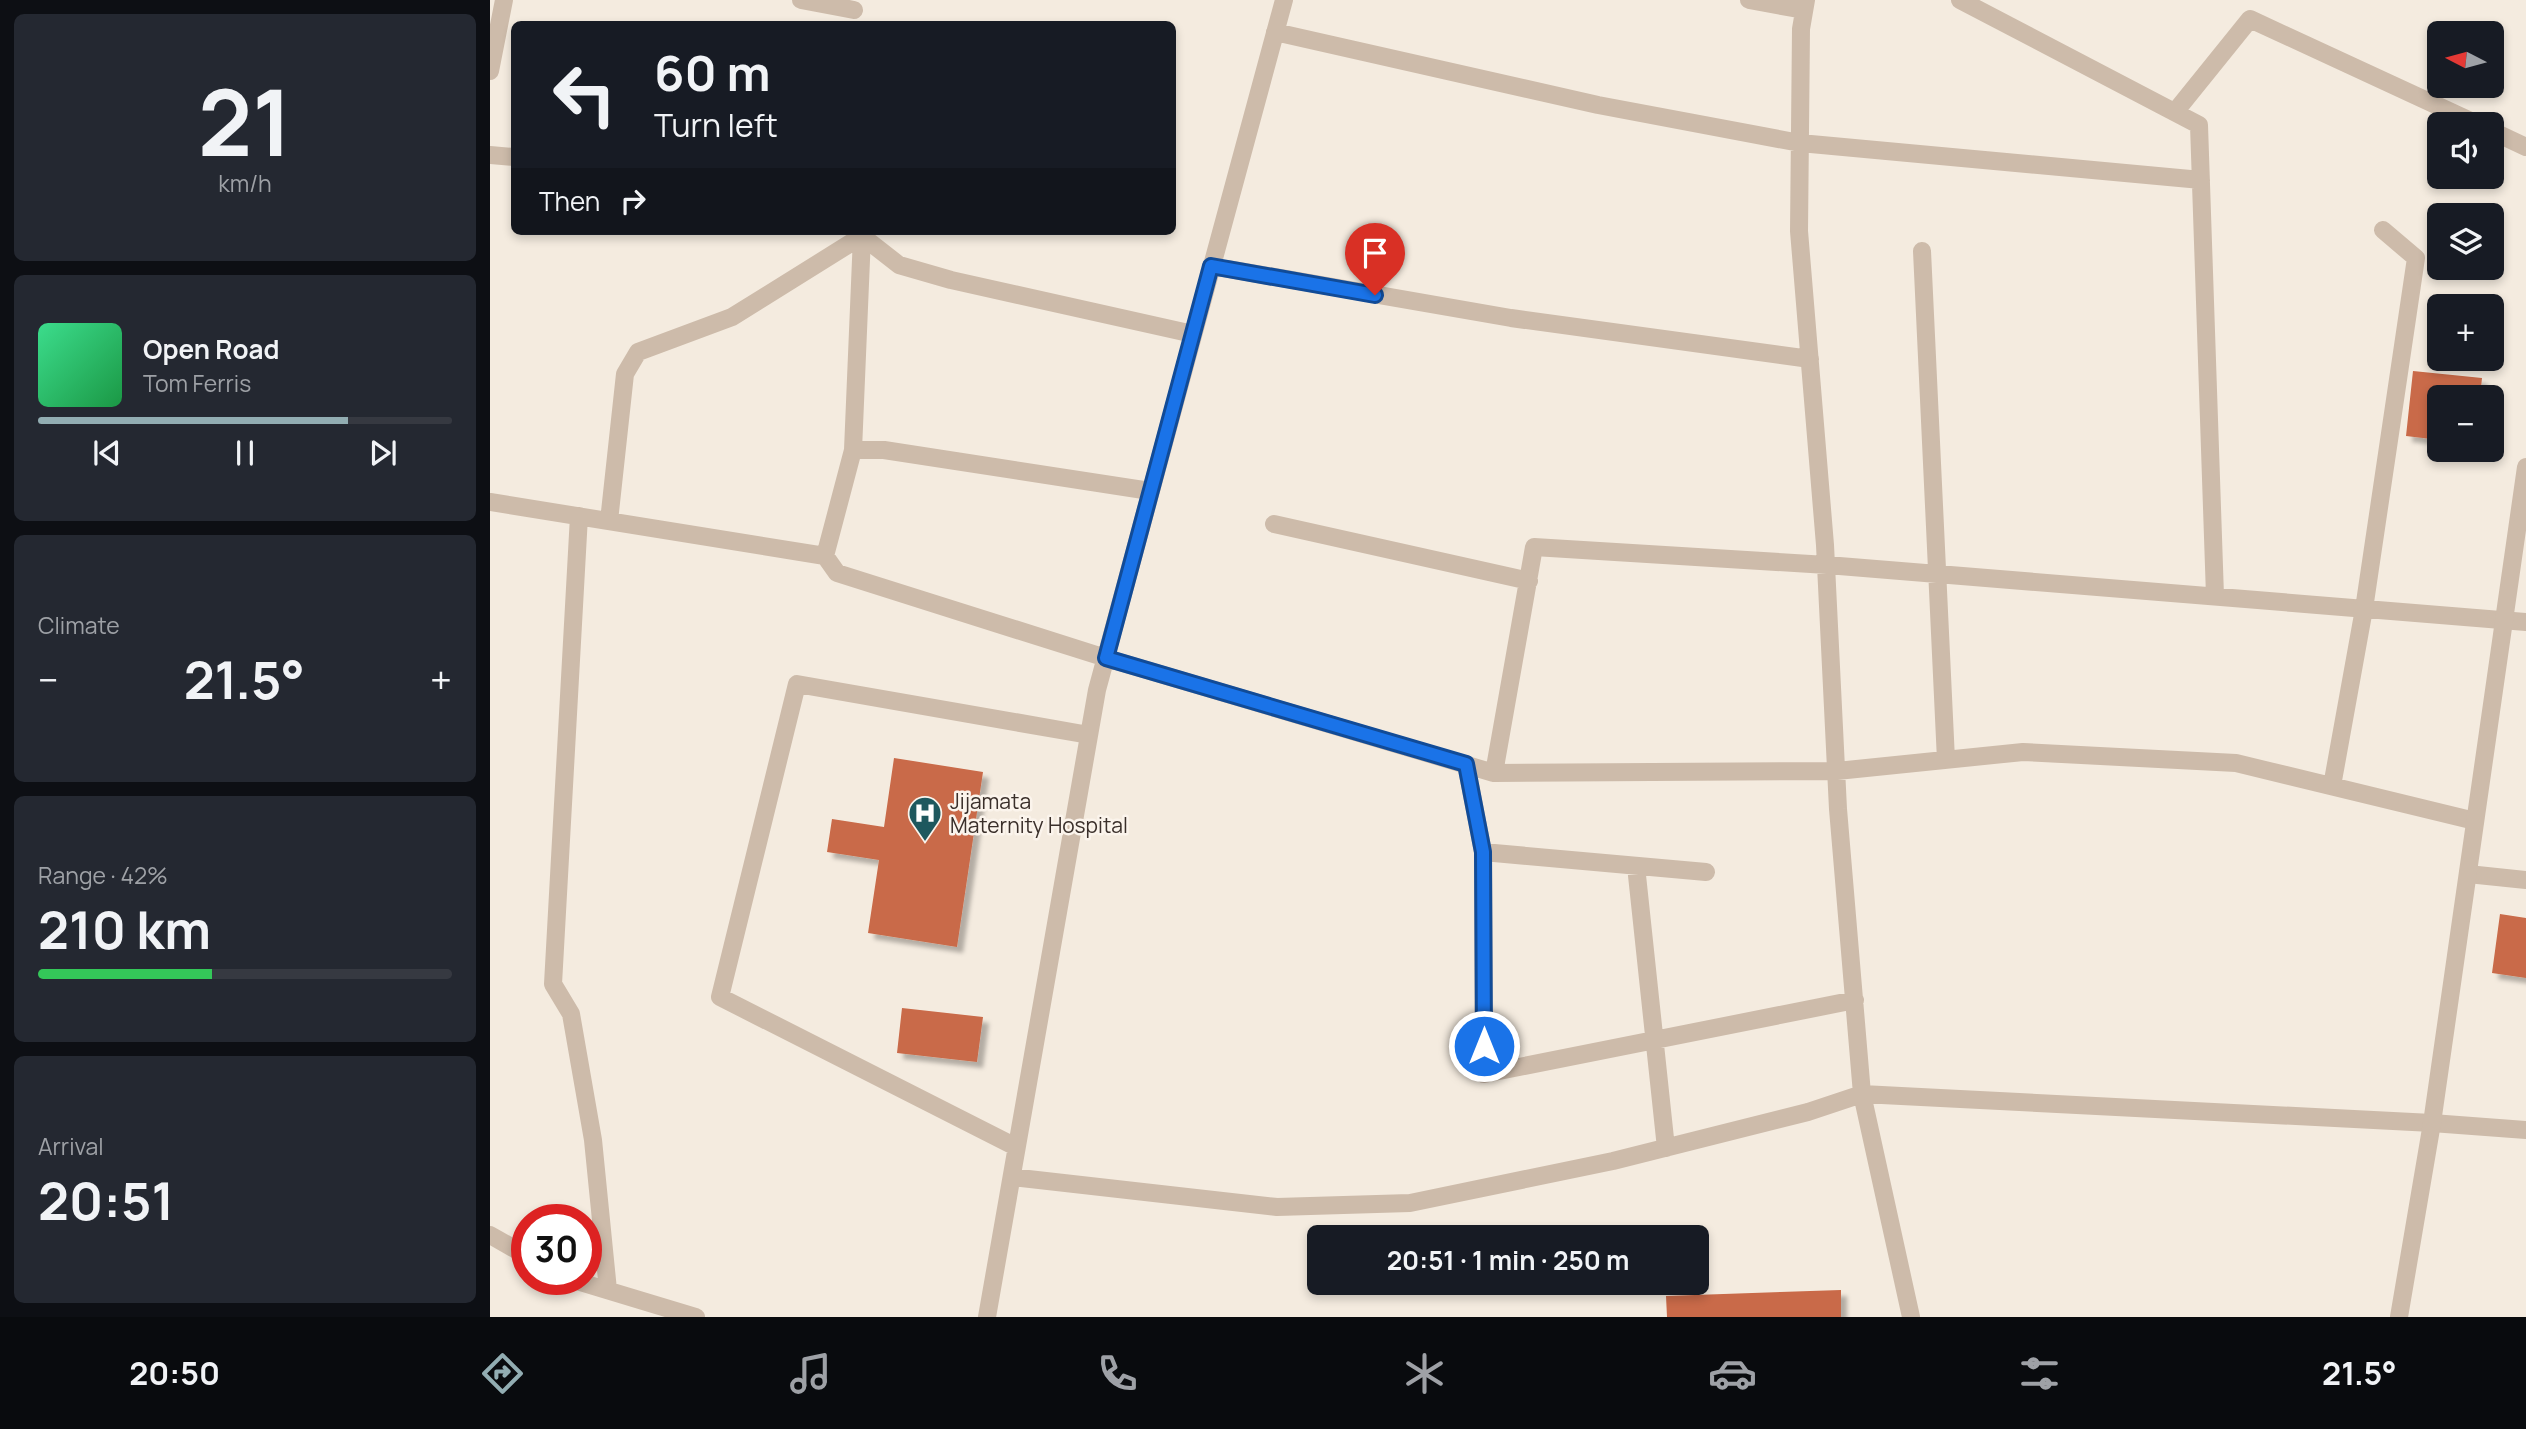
<!DOCTYPE html>
<meta charset="utf-8">
<style>
:root{--surface:#171b24;--page:#242831;--text:#f1f3f6;--muted:#9ea1a6;--line:#363941;--accent:#92adb2}
body{margin:0;font-family:Manrope,sans-serif;background:var(--page);color:var(--text);height:100vh;display:flex;flex-direction:column;font-size:26px;white-space:nowrap}
*{box-sizing:border-box;margin:0}
p{font-size:23px;color:var(--muted)}
.icon{flex:none;width:38px;height:38px;fill:none;stroke:currentColor;stroke-width:2;stroke-linecap:round;stroke-linejoin:round}
.map{position:relative;flex:1;overflow:hidden}
.panel{display:flex;flex-direction:column;gap:14px;padding:14px;background:#0d0f14;width:490px}
.panel>*{flex:none}
.top-card{position:absolute;left:21px;top:21px;width:665px;height:214px;border-radius:10px;box-shadow:0 4px 10px #0003;background:#171b24;color:var(--text);overflow:hidden}
.needle{width:46px;rotate:276deg}
.tools{position:absolute;left:1937px;top:21px;display:grid;gap:14px}
.tools a{display:grid;place-items:center;width:77px;height:77px;border-radius:10px;background:var(--surface);box-shadow:0 4px 10px #0003;font-size:35px}
.speed{position:absolute;left:21px;top:1204px;display:flex;gap:14px;font-size:35px;font-weight:700;text-align:center}
.speed>*{display:grid;place-content:center;width:91px;height:91px;border-radius:50%;background:var(--surface);box-shadow:0 4px 10px #0003;line-height:1}
.speed .limit{border:10px solid #d22;background:#fff;color:#111}
.pin{position:absolute;display:grid;place-items:center;width:60px;height:60px;color:#fff;margin:-72px -30px;border-radius:50% 50% 50% 0;rotate:-45deg;box-shadow:0 0 7px #0007}
.pin .icon{rotate:45deg}
.me{position:absolute;width:77px;margin:-38px;rotate:0deg;stroke-linejoin:round;filter:drop-shadow(0 0 5px #0008)}
.turn{display:flex;align-items:center;gap:24px;height:147px;padding:0 28px;font-size:32px}
.turn .icon{width:91px;height:91px;stroke-width:2.5}
.turn b{display:block;font-size:49px;line-height:60px}
.then{display:flex;align-items:center;height:66px;padding:0 28px;background:#0003;gap:14px;font-size:26px}
.big{font-size:52px;font-weight:700;line-height:1.1}
.panel .tile{flex:1;display:flex;flex-direction:column;justify-content:center;gap:10px;min-width:0;padding:0 24px;border-radius:10px;background:var(--page)}
.panel .dial{align-items:center;gap:0}
.dial b{font-size:91px;line-height:1}
.song{display:flex;align-items:center;gap:21px}
.cover{width:84px;height:84px;border-radius:10px;background:linear-gradient(135deg,hsl(150 70% 55%),hsl(140 70% 35%))}
.played{height:7px;border-radius:4px;background:linear-gradient(90deg,var(--accent) 75%,var(--line) 75%)}
.keys{display:flex;justify-content:space-around;direction:ltr}
.heat{display:flex;justify-content:space-between;align-items:center;font-size:38px;direction:ltr}
.charge{height:10px;border-radius:5px;background:linear-gradient(90deg,#34c759 42%,var(--line) 0)}
.trip{position:absolute;left:817px;top:1225px;width:402px;height:70px;border-radius:10px;background:var(--surface);box-shadow:0 4px 10px #0003;font-weight:700;line-height:70px;text-align:center}
.tab-bar{display:flex;height:112px;justify-content:space-around;align-items:center;background:#090b0e;color:var(--muted)}
.tab-bar .icon{width:49px;height:49px}
.tab-bar .active{color:var(--accent)}
.tab-bar b{font-size:32px;color:var(--text)}
main{display:flex;flex:1;min-height:0}
.map>svg:first-child{display:block}
.building{fill:#c96a48;filter:url(#shadow)}
.lines{fill:none;stroke-linecap:round;stroke-linejoin:round}
.minor{stroke:#cdbbaa;stroke-width:18}
.tertiary{stroke:#cdbbaa;stroke-width:18}
.route-casing{stroke:#114b97;stroke-width:18}
.route{stroke:#1a73e8;stroke-width:12}
.labels{text-anchor:middle;dominant-baseline:central;stroke-width:5;stroke-linejoin:round;paint-order:stroke}
.poi-label{font-size:21px;fill:#3a2f2a;stroke:#fbf4ec;text-anchor:start}
</style>
<main>
<section class="panel">
<div class="tile dial"><b>21</b><p>km/h</p></div>
<div class="tile">
<div class="song"><i class="cover"></i><div><b>Open Road</b><p>Tom Ferris</p></div></div>
<div class="played"></div>
<div class="keys"><svg class="icon" aria-label="previous" viewBox="0 0 24 24"><path d="M18 5L8 12l10 7zM5 5v14"/></svg><svg class="icon" aria-label="pause" viewBox="0 0 24 24"><path d="M8 5v14M16 5v14"/></svg><svg class="icon" aria-label="next" viewBox="0 0 24 24"><path d="M6 5l10 7-10 7zM19 5v14"/></svg></div>
</div>
<div class="tile"><p>Climate</p>
<div class="heat"><a>−</a><b class="big">21.5°</b><a>+</a></div>
</div>
<div class="tile"><p>Range · 42%</p><b class="big">210 km</b><div class="charge"></div></div>
<div class="tile"><p>Arrival</p><b class="big">20:51</b></div>
</section>
<div class="map">
<svg width="2036" height="1317" viewBox="0 0 2036 1317">
<defs>
<filter id="shadow"><feDropShadow dx="6" dy="6" stdDeviation="2" flood-color="#0004"/></filter>
</defs>
<rect width="100%" height="100%" fill="#f4ebdf"/>
<path class="building" d="M1923,371L1992,378L1990,397H1950V440L1916,436Z
M404,758L493,772L467,947L378,933L389,860L337,852L342,819L394,827Z
M2010,914L2036,918V978L2002,973Z
M412,1008L493,1017L487,1062L407,1053Z
M1351,1290V1317H1177L1176,1296Z"/>
<g class="lines">
<path class="minor" d="M311,0L364,10
M1259,0L1314,10
M1316,0L1311,29L1309,231L1335,545L1348,809L1372,1094L1421,1317
M1470,0L1709,125L1725,596
M785,32L1108,105L1310,143L1711,180
M0,71L14,0
M1685,112L1760,19L1987,124
M2002,131L2036,147
M0,155L24,157
M370,231L372,236L409,265L461,280L703,334
M1432,251L1456,760
M721,266L1021,318L1320,359
M0,502L335,556L347,573L616,658L1004,773L1044,547L1337,565L2036,622
M89,516L63,984L81,1014L103,1140L118,1290
M119,521L135,374L148,352L242,317L372,236L363,450
M784,524L1039,581
M335,556L363,450H394L660,491
M976,764L993,852L994,1074L1365,1000
M1004,773L1347,771L1533,752L1746,763L1985,821
M1842,786L1874,609L1926,258L1893,230
M993,852L1216,872
M1146,866L1176,1148
M1978,874L2036,880
M526,1147L230,997L307,684L599,735
M522,1177L787,1207L920,1203L1123,1161L1318,1112L1372,1094L1942,1123L2036,1130
M0,1235L37,1256
M80,1279L206,1317
M497,1317L607,690L794,0"/>
<path class="tertiary" d="M1909,1317L1942,1123L2036,467"/>
</g>
<g class="lines">
<defs>
<path id="route" d="M885,295L721,266L616,658L976,764L993,852L994,1046"/>
</defs>
<use href="#route" class="route-casing"/>
<use href="#route" class="route"/>
</g>
<defs>
<symbol id="hospital-pin" viewBox="-11 -11 22 30"><path d="M0 17L-7.5 6A9.5 9.5 0 1 1 7.5 6Z" fill="#1e585e" stroke="#fbf4ec"/><path d="M-5-5h3v3.5h4V-5h3V5h-3V1.5h-4V5h-3Z" fill="#fff"/></symbol>
</defs>
<g fill-rule="evenodd">
<use href="#hospital-pin" x="416" y="794" width="38" height="52"/>
</g>
<g class="labels">
<g class="poi-label">
<text x="460" y="801">Jijamata<tspan x="460" dy="24">Maternity Hospital</tspan></text>
</g>
</g>
</svg>
<div class="tools">
<a><svg class="needle" viewBox="-14 -14 28 28"><path d="M0-13l5 13h-10z" fill="#e53935"/><path d="M0 13l5-13h-10z" fill="#9ea1a6"/></svg></a>
<a><svg class="icon" aria-label="sound" viewBox="0 0 24 24"><path d="M4 9h4l5-4v14l-5-4H4zM17 9q2 3 0 6"/></svg></a>
<a><svg class="icon" aria-label="layers" viewBox="0 0 24 24"><path d="M12 4l9 5-9 5-9-5zM3 14l9 5 9-5"/></svg></a>
<a>+</a>
<a>−</a>
</div>
<div class="speed"><div class="limit">30</div></div>
<div class="pin" style="left:885px;top:295px;background:#d93025"><svg class="icon" aria-label="arrive" viewBox="0 0 24 24"><path d="M6 21V4h12l-3 4 3 4H6"/></svg></div>
<svg class="me" style="left:994px;top:1046px" viewBox="-20 -20 40 40"><circle r="17" fill="#1a73e8" stroke="#fff" stroke-width="3"/><path d="M0-11L8 9 0 5-8 9z" fill="#fff"/></svg>
<div class="trip">20:51 · 1 min · 250 m</div>
<div class="top-card">
<div class="turn"><svg class="icon" aria-label="left" viewBox="0 0 24 24"><path d="M17 20v-9H6M10 6l-5 5 5 5"/></svg><div><b>60 m</b>Turn left</div></div>
<div class="then">Then<svg class="icon" aria-label="right" viewBox="0 0 24 24"><path d="M7 20v-9h11M14 6l5 5-5 5"/></svg></div>
</div>
</div>
</main>
<nav class="tab-bar">
<b>20:50</b>
<svg class="icon active" aria-label="directions" viewBox="0 0 24 24"><path d="M12 3l9 9-9 9-9-9zM9 14v-3h6M13 9l2 2-2 2"/></svg>
<svg class="icon" aria-label="music" viewBox="0 0 24 24"><path d="M9 18V5l10-2v13"/><circle cx="6" cy="18" r="3"/><circle cx="16" cy="16" r="3"/></svg>
<svg class="icon" aria-label="phone" viewBox="0 0 24 24"><path d="M5 4h4l2 5-3 2q2 4 5 5l2-3 5 2v4C11 20 4 13 5 4z"/></svg>
<svg class="icon" aria-label="climate" viewBox="0 0 24 24"><path d="M12 3v18M4 7l16 10M4 17L20 7"/></svg>
<svg class="icon" aria-label="car" viewBox="0 0 24 24"><path d="M5 17H2v-5l4-1 3-4h7l3 4 3 1v5h-3M9 17h6M6 11h13"/><circle cx="7" cy="17" r="2"/><circle cx="17" cy="17" r="2"/></svg>
<svg class="icon" aria-label="filters" viewBox="0 0 24 24"><path d="M4 7h16M4 17h16"/><circle cx="9" cy="7" r="2"/><circle cx="15" cy="17" r="2"/></svg>
<b>21.5°</b>
</nav>
